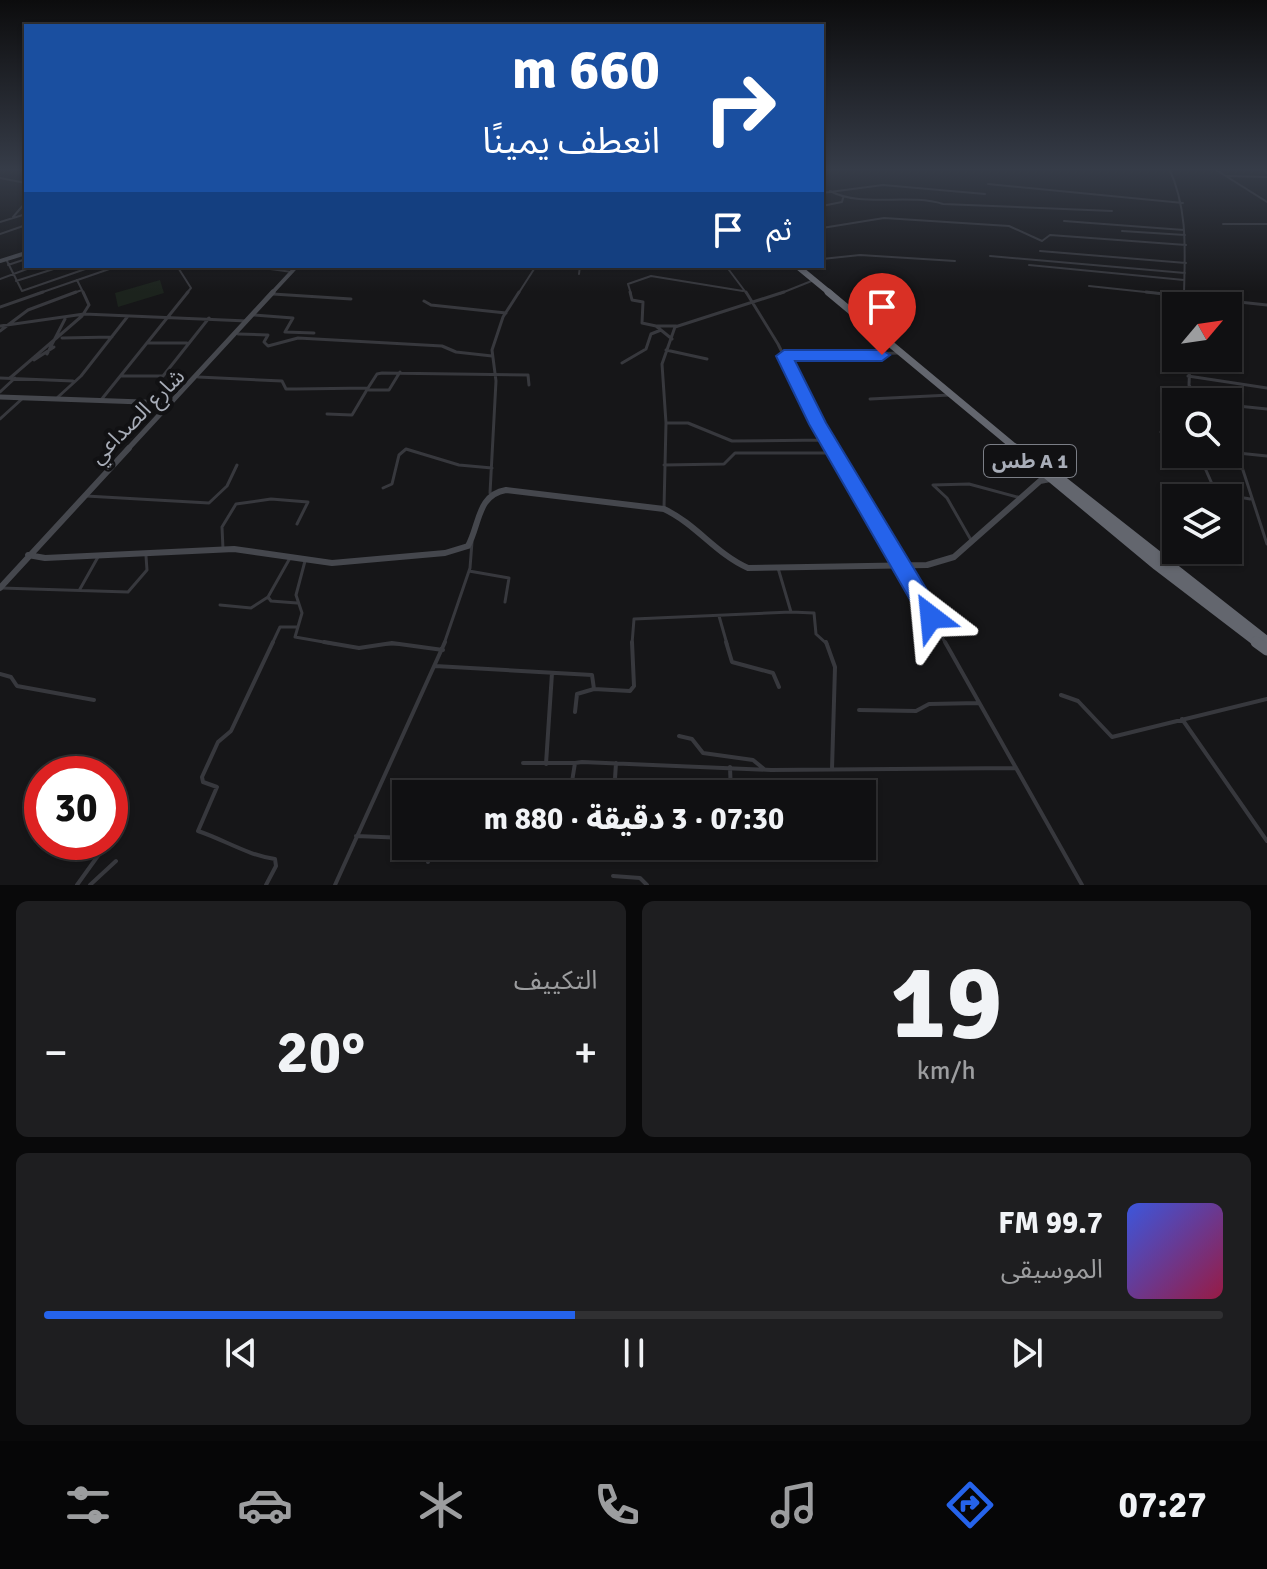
<!DOCTYPE html>
<html lang="ar">
<meta charset="utf-8">
<style>
:root{--surface:#101012;--page:#1e1e20;--text:#f1f3f6;--muted:#9c9d9f;--line:#303032;--accent:#2563eb}
body{margin:0;font-family:Signika,"Noto Sans Arabic",sans-serif;background:var(--page);color:var(--text);direction:rtl;height:100vh;display:flex;flex-direction:column;font-size:30px;white-space:nowrap}
*{box-sizing:border-box;margin:0}
p{font-size:26px;color:var(--muted)}
.icon{flex:none;width:44px;height:44px;fill:none;stroke:currentColor;stroke-width:2;stroke-linecap:round;stroke-linejoin:round}
.map{position:relative;height:885px;overflow:hidden;direction:ltr}
.details{display:flex;flex-direction:column;gap:16px;padding:16px;background:#09090a;flex:1}
.details>*{flex:none}
.top-card{position:absolute;left:24px;top:24px;width:800px;height:244px;border-radius:0px;box-shadow:0 2px 6px #0004,0 0 0 2px var(--line);direction:rtl;background:#1a4fa0;color:#fff;overflow:hidden}
.needle{width:52px;rotate:61deg}
.fabs{position:absolute;left:1162px;top:292px;display:grid;gap:16px}
.fabs a{display:grid;place-items:center;width:80px;height:80px;border-radius:0px;background:var(--surface);box-shadow:0 2px 6px #0004,0 0 0 2px var(--line);font-size:40px}
.speed{position:absolute;left:24px;top:756px;display:flex;gap:16px;font-size:40px;font-weight:700;text-align:center}
.speed>*{display:grid;place-content:center;width:104px;height:104px;border-radius:50%;background:var(--surface);box-shadow:0 2px 6px #0004,0 0 0 2px var(--line);line-height:1}
.speed .limit{border:12px solid #d22;background:#fff;color:#111}
.pin{position:absolute;display:grid;place-items:center;width:68px;height:68px;color:#fff;margin:-82px -34px;border-radius:50% 50% 50% 0;rotate:-45deg;box-shadow:0 0 8px #0007}
.pin .icon{rotate:45deg}
.me{position:absolute;width:88px;margin:-44px;rotate:331deg;stroke-linejoin:round;filter:drop-shadow(0 0 6px #0008)}
.turn{display:flex;align-items:center;gap:28px;height:168px;padding:0 32px;font-size:36px}
.turn .icon{width:104px;height:104px;stroke-width:2.5}
.turn b{display:block;font-size:56px;line-height:68px}
.then{display:flex;align-items:center;height:76px;padding:0 32px;background:#0003;gap:16px;font-size:30px}
.big{font-size:60px;font-weight:800;line-height:1.1}
.details .card{flex:1;display:flex;flex-direction:column;justify-content:center;gap:12px;min-width:0;padding:0 28px;border-radius:12px;background:var(--page)}
.details .dial{align-items:center;gap:0}
.dial b{font-size:104px;line-height:1}
.song{display:flex;align-items:center;gap:24px}
.cover{width:96px;height:96px;border-radius:12px;background:linear-gradient(135deg,hsl(230 70% 55%),hsl(340 70% 35%))}
.played{height:8px;border-radius:4px;background:linear-gradient(90deg,var(--accent) 45%,var(--line) 45%)}
.keys{display:flex;justify-content:space-around;direction:ltr}
.heat{display:flex;justify-content:space-between;align-items:center;font-size:44px;direction:ltr}
.details .tiles{flex:1;display:grid;gap:16px;grid-template-columns:1fr 1fr}
.card:last-child{grid-column:span 2}
.trip{position:absolute;left:392px;top:780px;width:484px;height:80px;border-radius:0px;background:var(--surface);box-shadow:0 2px 6px #0004,0 0 0 2px var(--line);font-weight:800;line-height:80px;text-align:center;direction:rtl}
.tab-bar{display:flex;height:128px;justify-content:space-around;align-items:center;background:#060607;color:var(--muted)}
.tab-bar .icon{width:56px;height:56px}
.tab-bar .current{color:var(--accent)}
.tab-bar b{font-size:36px;color:var(--text)}
.map>svg:first-child{display:block}
.green{fill:#1c231d}
.lines{fill:none;stroke-linecap:round;stroke-linejoin:round}
.street-far2{stroke:#37383d;stroke-width:2}
.street-far1{stroke:#37383d;stroke-width:3}
.street{stroke:#37383d;stroke-width:4}
.secondary-far2{stroke:#45474d;stroke-width:4}
.secondary-far1{stroke:#45474d;stroke-width:5}
.secondary{stroke:#45474d;stroke-width:6}
.highway-far3{stroke:#63666e;stroke-width:6}
.highway-far2{stroke:#63666e;stroke-width:7}
.highway-far1{stroke:#63666e;stroke-width:9}
.highway{stroke:#63666e;stroke-width:11}
.route{fill:#2563eb;stroke:#184099;stroke-width:2}
.labels{text-anchor:middle;dominant-baseline:central;stroke-width:8;stroke-linejoin:round;paint-order:stroke}
.shield{fill:#111113;stroke:#7b7e86;stroke-width:2}
.shield-label{font-size:20px;font-weight:bold;fill:#a8adb8}
.street-label{font-size:22px;fill:#a8adb8;stroke:#111113}
</style>
<div class="map">
<svg width="1267" height="885" viewBox="0 0 1267 885">
<rect width="100%" height="100%" fill="#161618"/>
<path class="green" d="M160,280L164,293L118,307L115,293Z"/>
<g class="lines">
<path class="street-far2" d="M1169,168C1188,210 1185,249 1184,294
M1213,168L1267,202
M1262,168L1267,173
M1227,176L1267,177
M0,178L26,183
M988,184L1183,203
M830,191C862,208 907,193 943,204L1112,211
M822,193L883,185L985,194
M822,206L842,202L843,198
M13,217L26,202
M1064,221L1184,230
M0,222L26,214
M1223,224H1267
M822,228L884,218L1009,226L1042,241L1050,235L1186,245
M1122,231L1185,235
M0,234L26,225
M1040,251L1186,263
M990,256L1185,273
M6,259L22,291L94,266
M822,259L860,255L955,261
M8,265L26,259
M1029,265L1184,280
M177,266L191,288L186,294
M248,266L292,272
M393,266L392,269H510
M515,266L535,267
M726,266L747,294
M579,274L580,266
M0,279L35,266
M77,280L84,294
M16,281L63,266
M1089,286L1164,294
M37,294L118,266
M71,294L82,290
M518,294L536,266
M631,294L628,284L651,276L743,291
M779,294L814,280"/>
<path class="street-far1" d="M630,292L632,300L643,302L642,323L656,326L672,339
M746,292L778,344L817,424L946,644
M1146,292L1267,305
M273,294L351,299
M424,301L431,305L506,313
M1184,306V292
M0,307L43,292
M254,315L293,318L285,332L314,333
M0,326L84,314L247,321
M656,326H676
M0,331L28,310L76,292
M238,334L268,335L264,342L268,346L298,338L442,346L456,352L492,356
M62,338L112,337
M147,343H187
M666,350L707,359
M47,354L65,319
M784,356L900,353
M1190,358L1189,385L1199,402
M34,360L54,347
M622,363L646,349L651,334L661,330
M121,376H163L209,318
M1188,376L1267,388
M198,377L282,381L286,389H296L368,388L377,374L382,373L528,375L529,385
M0,378L73,381
M10,378L82,316L89,305L83,292
M369,390H389L400,372
M0,392L15,378
M58,397L81,376L128,316
M870,399L950,395
M101,400L188,292
M1228,405L1267,409
M327,414L352,415L368,388
M0,419L23,398
M666,423H688L732,441L826,440
M1161,432L1176,445
M1228,445L1240,461L1267,544
M1228,452L1267,456
M1197,463L1205,468L1216,493L1250,499
M664,465L724,464L735,453H835
M383,488L392,484L399,455L406,449L459,465L492,468
M490,493L496,381L492,350L503,317L519,292
M86,496L209,503L227,486L237,465
M664,508L666,423L662,364L675,327L784,292
M971,540L947,498L933,485L969,484L1021,498
M223,549L222,527L236,504L271,499L308,502L297,524
M290,558L268,597L271,601L297,603
M305,561L296,595L302,613L295,637L335,644
M469,571L509,578L505,602
M1,588L128,592L147,570L146,556
M80,589L98,557
M220,605L251,608L268,597
M791,612L814,613L816,634L827,644
M719,616L727,644
M272,644L280,627H297
M386,644H399
M444,644L470,568L472,542
M632,644L634,619L791,612L778,568"/>
<path class="street" d="M324,642L359,648L392,643L443,650
M726,642L732,662L773,673L779,687
M826,642L835,667L832,769
M945,642L1082,885
M435,666L592,675L594,689L630,691L634,686L632,642
M0,674L11,677L17,686L94,700
M1061,695L1078,701L1112,737L1267,699
M859,710L916,711L929,704L979,703
M575,712L577,694L594,689
M1182,719L1267,841
M679,736L692,739L703,753L753,760L764,769
M523,763H575
M546,764L552,673
M730,767L731,794
M570,794L575,763L582,762L771,770L1016,768
M614,794L616,763
M356,836L406,838
M428,862L430,846
M613,876L640,878L647,885
M77,885L105,846
M90,885L116,861
M266,885L276,866L275,859C247,855 225,840 198,831L217,787L203,782L202,777L218,742L231,731L273,642
M335,885L445,642"/>
<path class="secondary-far2" d="M0,261L26,253
M271,294L297,266"/>
<path class="secondary-far1" d="M0,397L171,403
M127,450L273,292"/>
<path class="secondary" d="M28,555L45,558L234,549L332,563L445,553L468,546C480,524 477,495 506,490L664,509C696,524 716,554 748,568L927,565L954,557L1040,481L1050,479
M0,588L129,448"/>
<path class="highway-far3" d="M797,266L831,294"/>
<path class="highway-far2" d="M828,292L1018,450"/>
<path class="highway-far1" d="M1015,448L1157,566L1259,644
M1038,461L1267,641"/>
<path class="highway" d="M1256,642L1267,650"/>
</g>
<linearGradient id="sky" x2="0" y2="1"><stop stop-color="#0c0c0d"/><stop offset="0.58" stop-color="#363c48"/><stop offset="1" stop-color="#363c48" stop-opacity="0"/></linearGradient>
<rect width="1267" height="292" fill="url(#sky)"/>
<path class="route" d="M784,350H882L890,355L882,361H795L826,423L939,610L943,617L939,624L931,627L924,624L809,424L776,356Z"/>
<g class="labels">
<rect class="shield" x="984" y="445" width="92" height="32" rx="6"/>
<g class="shield-label">
<text x="1030" y="461">طس A 1</text>
</g>
<g class="street-label">
<text transform="translate(137 416) rotate(-45)">شارع الصداعي</text>
</g>
</g>
</svg>
<div class="fabs">
<a><svg class="needle" viewBox="-14 -14 28 28"><path d="M0-13l5 13h-10z" fill="#e53935"/><path d="M0 13l5-13h-10z" fill="#9c9d9f"/></svg></a>
<a><svg class="icon" aria-label="search" viewBox="0 0 24 24"><circle cx="10" cy="10" r="6"/><path d="M15 15l6 6"/></svg></a>
<a><svg class="icon" aria-label="layers" viewBox="0 0 24 24"><path d="M12 4l9 5-9 5-9-5zM3 14l9 5 9-5"/></svg></a>
</div>
<div class="speed"><div class="limit">30</div></div>
<div class="pin" style="left:882px;top:355px;background:#d93025"><svg class="icon" aria-label="arrive" viewBox="0 0 24 24"><path d="M6 21V4h12l-3 4 3 4H6"/></svg></div>
<svg class="me" style="left:931px;top:617px" viewBox="-20 -20 40 40"><path d="M0-17L14 15 0 8-14 15z" fill="#2563eb" stroke="#fff" stroke-width="4"/></svg>
<div class="trip">07:30 · 3 دقيقة · 880 m</div>
<div class="top-card">
<div class="turn"><svg class="icon" aria-label="right" viewBox="0 0 24 24"><path d="M7 20v-9h11M14 6l5 5-5 5"/></svg><div><b>660 m</b>انعطف يمينًا</div></div>
<div class="then">ثم<svg class="icon" aria-label="arrive" viewBox="0 0 24 24"><path d="M6 21V4h12l-3 4 3 4H6"/></svg></div>
</div>
</div>
<section class="details">
<div class="tiles">
<div class="card dial"><b>19</b><p>km/h</p></div>
<div class="card"><p>التكييف</p>
<div class="heat"><a>−</a><b class="big">20°</b><a>+</a></div>
</div>
<div class="card">
<div class="song"><i class="cover"></i><div><b>99.7 FM</b><p>الموسيقى</p></div></div>
<div class="played"></div>
<div class="keys"><svg class="icon" aria-label="previous" viewBox="0 0 24 24"><path d="M18 5L8 12l10 7zM5 5v14"/></svg><svg class="icon" aria-label="pause" viewBox="0 0 24 24"><path d="M8 5v14M16 5v14"/></svg><svg class="icon" aria-label="next" viewBox="0 0 24 24"><path d="M6 5l10 7-10 7zM19 5v14"/></svg></div>
</div>
</div>
</section>
<nav class="tab-bar">
<b>07:27</b>
<svg class="icon current" aria-label="directions" viewBox="0 0 24 24"><path d="M12 3l9 9-9 9-9-9zM9 14v-3h6M13 9l2 2-2 2"/></svg>
<svg class="icon" aria-label="music" viewBox="0 0 24 24"><path d="M9 18V5l10-2v13"/><circle cx="6" cy="18" r="3"/><circle cx="16" cy="16" r="3"/></svg>
<svg class="icon" aria-label="phone" viewBox="0 0 24 24"><path d="M5 4h4l2 5-3 2q2 4 5 5l2-3 5 2v4C11 20 4 13 5 4z"/></svg>
<svg class="icon" aria-label="climate" viewBox="0 0 24 24"><path d="M12 3v18M4 7l16 10M4 17L20 7"/></svg>
<svg class="icon" aria-label="car" viewBox="0 0 24 24"><path d="M5 17H2v-5l4-1 3-4h7l3 4 3 1v5h-3M9 17h6M6 11h13"/><circle cx="7" cy="17" r="2"/><circle cx="17" cy="17" r="2"/></svg>
<svg class="icon" aria-label="filters" viewBox="0 0 24 24"><path d="M4 7h16M4 17h16"/><circle cx="9" cy="7" r="2"/><circle cx="15" cy="17" r="2"/></svg>
</nav>
